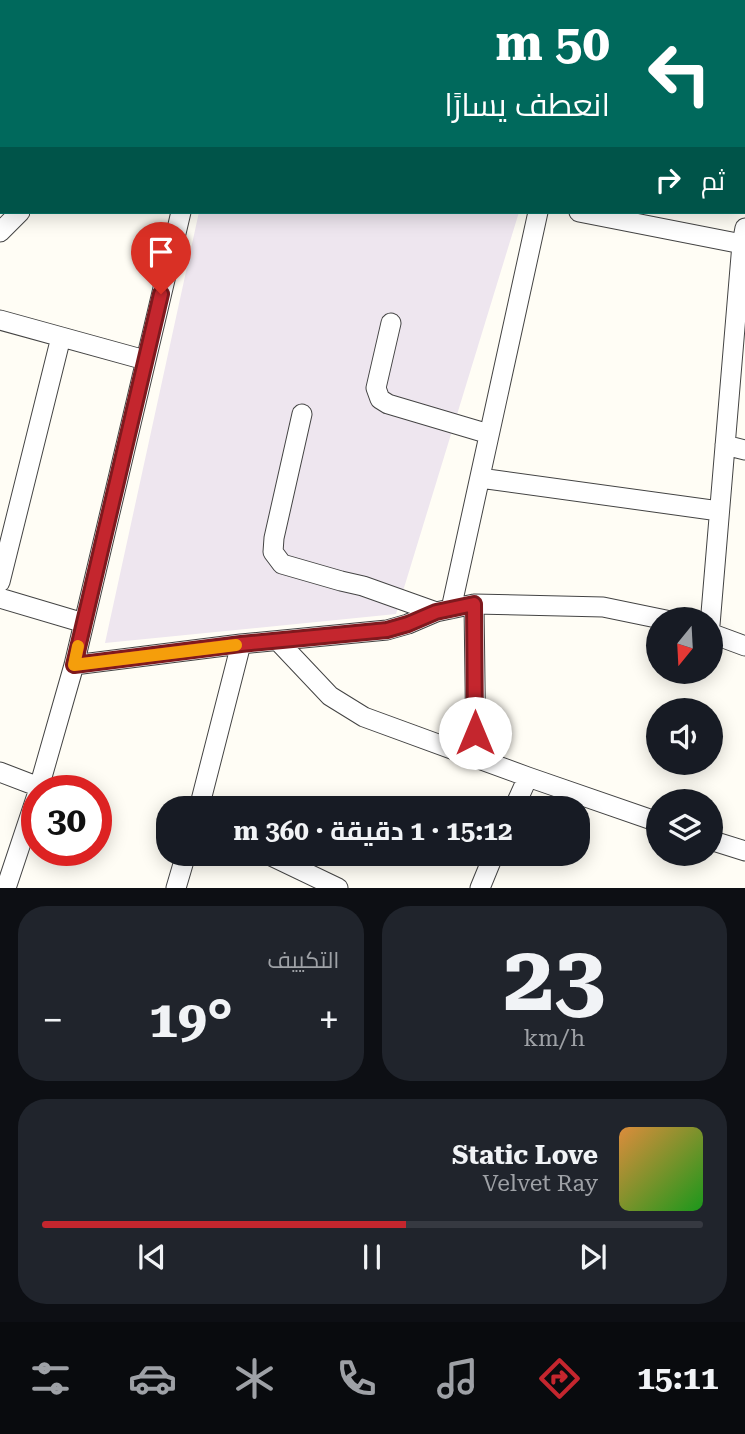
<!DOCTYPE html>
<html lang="ar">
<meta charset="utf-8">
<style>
:root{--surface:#171b24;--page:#20242c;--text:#f1f3f6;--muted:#9ea1a6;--line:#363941;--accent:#c4262e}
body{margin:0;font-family:"Roboto Serif",Cairo,serif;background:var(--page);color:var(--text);direction:rtl;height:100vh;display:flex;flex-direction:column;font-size:26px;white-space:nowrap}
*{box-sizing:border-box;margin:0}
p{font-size:23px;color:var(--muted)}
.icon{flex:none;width:38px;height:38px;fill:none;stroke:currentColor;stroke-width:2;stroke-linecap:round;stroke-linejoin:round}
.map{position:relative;height:888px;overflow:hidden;direction:ltr}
.drawer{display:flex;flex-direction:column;gap:18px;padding:18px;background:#0d0f14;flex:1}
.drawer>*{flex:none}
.banner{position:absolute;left:0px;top:0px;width:746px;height:214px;box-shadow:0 4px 18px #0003;direction:rtl;background:#00695c;color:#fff;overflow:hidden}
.needle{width:46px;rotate:198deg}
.tools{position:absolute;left:646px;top:607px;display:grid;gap:14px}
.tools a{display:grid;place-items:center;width:77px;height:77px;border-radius:50%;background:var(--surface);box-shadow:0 4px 18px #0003;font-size:35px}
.speed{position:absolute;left:21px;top:775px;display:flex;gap:14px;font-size:35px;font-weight:700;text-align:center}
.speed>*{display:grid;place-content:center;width:91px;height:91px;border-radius:50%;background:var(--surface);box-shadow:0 4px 18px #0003;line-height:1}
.speed .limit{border:10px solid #d22;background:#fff;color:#111}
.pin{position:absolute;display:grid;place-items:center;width:60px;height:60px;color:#fff;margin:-72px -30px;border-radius:50% 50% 50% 0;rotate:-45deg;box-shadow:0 0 7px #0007}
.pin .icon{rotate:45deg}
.me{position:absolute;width:77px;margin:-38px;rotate:0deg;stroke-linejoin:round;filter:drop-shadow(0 0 5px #0008)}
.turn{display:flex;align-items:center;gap:24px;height:147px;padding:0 21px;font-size:32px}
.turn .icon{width:91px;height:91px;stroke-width:2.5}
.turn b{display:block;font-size:49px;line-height:60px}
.then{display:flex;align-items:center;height:66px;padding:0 21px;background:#0003;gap:14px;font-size:26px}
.big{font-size:52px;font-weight:700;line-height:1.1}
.drawer .card{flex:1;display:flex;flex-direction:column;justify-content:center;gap:10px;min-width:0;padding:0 24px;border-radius:28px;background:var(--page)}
.drawer .dial{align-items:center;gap:0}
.dial b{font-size:91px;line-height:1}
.song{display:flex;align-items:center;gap:21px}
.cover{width:84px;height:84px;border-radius:10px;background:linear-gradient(135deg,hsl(30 70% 55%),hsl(120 70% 35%))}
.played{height:7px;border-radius:4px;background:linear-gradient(90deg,var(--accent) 55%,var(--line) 55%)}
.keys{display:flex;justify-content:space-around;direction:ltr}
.heat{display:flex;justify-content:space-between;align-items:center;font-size:38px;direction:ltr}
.drawer .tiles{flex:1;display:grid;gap:18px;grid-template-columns:1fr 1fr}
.card:last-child{grid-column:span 2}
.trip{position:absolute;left:156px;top:796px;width:434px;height:70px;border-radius:28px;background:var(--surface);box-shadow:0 4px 18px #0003;font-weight:700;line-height:70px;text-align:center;direction:rtl}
.dock{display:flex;height:112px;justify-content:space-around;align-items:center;background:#090b0e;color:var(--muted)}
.dock .icon{width:49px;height:49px}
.dock .active{color:var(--accent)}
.dock b{font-size:32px;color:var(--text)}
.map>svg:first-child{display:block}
.industrial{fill:#eee6ef}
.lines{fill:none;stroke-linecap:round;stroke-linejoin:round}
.minor-casing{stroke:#444;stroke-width:21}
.minor{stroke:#fff;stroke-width:19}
.route-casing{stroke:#7f191e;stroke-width:18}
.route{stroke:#c4262e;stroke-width:12}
.slow{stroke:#f59e0b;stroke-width:12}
</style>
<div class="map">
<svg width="745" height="888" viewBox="0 0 745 888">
<rect width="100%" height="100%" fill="#fffdf5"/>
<path class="industrial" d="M245,0H487L495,2H245Z
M199,212H519L396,614L105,643Z"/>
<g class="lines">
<defs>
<path id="minor" d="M528,0L535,2
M166,2V0
M229,2V0
M600,2V0
M744,53L745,54
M0,92L2,93
M0,126L2,124
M579,212L742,244
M0,232L20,212
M0,320L145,360
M391,323L376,388L380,399L388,404L489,434
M302,414L274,538L273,552L282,564L341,581L363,586L436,612
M725,445L745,450
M480,478L719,511
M0,582L61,337
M0,598L84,623
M474,604L476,758
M451,609L538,212
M710,625L742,244L745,228
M710,633L745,646
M278,641L330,696L364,717L528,777L658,822
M74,665L241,644L387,630L408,624L436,612L474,604L603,607L666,620
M0,772L39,787
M38,791L74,665L181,212
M199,808L241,644
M514,808L528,777
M710,840L745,851
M267,854L338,888
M6,888L37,795
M176,888L186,854
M480,888L494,854"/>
</defs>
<use href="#minor" class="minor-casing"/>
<use href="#minor" class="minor"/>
</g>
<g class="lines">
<defs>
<path id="route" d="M161,294L74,665L241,644L387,630L408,624L436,612L474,604L475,733"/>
</defs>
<use href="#route" class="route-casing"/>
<use href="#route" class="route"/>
<path class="slow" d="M78,646L74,665L236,645"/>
</g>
</svg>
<div class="tools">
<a><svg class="needle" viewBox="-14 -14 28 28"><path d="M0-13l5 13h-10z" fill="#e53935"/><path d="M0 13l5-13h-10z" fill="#9ea1a6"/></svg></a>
<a><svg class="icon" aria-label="sound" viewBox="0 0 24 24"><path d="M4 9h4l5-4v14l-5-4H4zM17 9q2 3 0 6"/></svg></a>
<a><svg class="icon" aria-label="layers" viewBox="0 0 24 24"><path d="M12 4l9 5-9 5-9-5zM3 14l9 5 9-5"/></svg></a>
</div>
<div class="speed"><div class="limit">30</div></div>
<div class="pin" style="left:161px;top:294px;background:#d93025"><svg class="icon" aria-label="arrive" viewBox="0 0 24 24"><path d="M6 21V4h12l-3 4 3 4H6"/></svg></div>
<svg class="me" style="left:475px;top:733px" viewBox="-20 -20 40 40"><circle r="19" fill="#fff"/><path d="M0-13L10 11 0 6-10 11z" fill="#c4262e"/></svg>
<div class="trip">15:12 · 1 دقيقة · 360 m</div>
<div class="banner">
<div class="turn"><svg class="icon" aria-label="left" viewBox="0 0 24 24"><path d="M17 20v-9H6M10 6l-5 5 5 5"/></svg><div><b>50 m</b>انعطف يسارًا</div></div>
<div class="then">ثم<svg class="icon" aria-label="right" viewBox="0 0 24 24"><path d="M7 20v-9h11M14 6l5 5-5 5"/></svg></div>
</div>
</div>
<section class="drawer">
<div class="tiles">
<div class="card dial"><b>23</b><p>km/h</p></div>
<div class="card"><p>التكييف</p>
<div class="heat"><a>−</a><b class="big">19°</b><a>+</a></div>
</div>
<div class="card">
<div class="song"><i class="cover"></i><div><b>Static Love</b><p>Velvet Ray</p></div></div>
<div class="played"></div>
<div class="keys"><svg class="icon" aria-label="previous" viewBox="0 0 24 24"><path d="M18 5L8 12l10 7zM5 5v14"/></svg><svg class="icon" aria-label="pause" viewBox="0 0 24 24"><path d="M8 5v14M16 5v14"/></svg><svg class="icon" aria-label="next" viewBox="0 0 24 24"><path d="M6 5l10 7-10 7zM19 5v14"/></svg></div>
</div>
</div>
</section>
<nav class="dock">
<b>15:11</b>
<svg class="icon active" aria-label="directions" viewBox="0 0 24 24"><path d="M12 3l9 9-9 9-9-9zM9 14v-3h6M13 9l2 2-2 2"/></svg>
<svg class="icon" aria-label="music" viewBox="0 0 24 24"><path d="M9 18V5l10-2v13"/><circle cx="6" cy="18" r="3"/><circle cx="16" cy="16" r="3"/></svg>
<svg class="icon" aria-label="phone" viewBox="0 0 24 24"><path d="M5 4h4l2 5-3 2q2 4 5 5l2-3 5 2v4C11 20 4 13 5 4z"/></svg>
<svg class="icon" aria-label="climate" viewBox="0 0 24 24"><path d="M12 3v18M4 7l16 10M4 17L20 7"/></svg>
<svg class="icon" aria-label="car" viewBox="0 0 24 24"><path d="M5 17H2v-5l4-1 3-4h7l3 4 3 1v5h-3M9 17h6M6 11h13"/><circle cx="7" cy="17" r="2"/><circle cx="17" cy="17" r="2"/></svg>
<svg class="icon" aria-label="filters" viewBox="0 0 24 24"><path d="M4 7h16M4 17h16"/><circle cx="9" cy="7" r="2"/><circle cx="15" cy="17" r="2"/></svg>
</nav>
